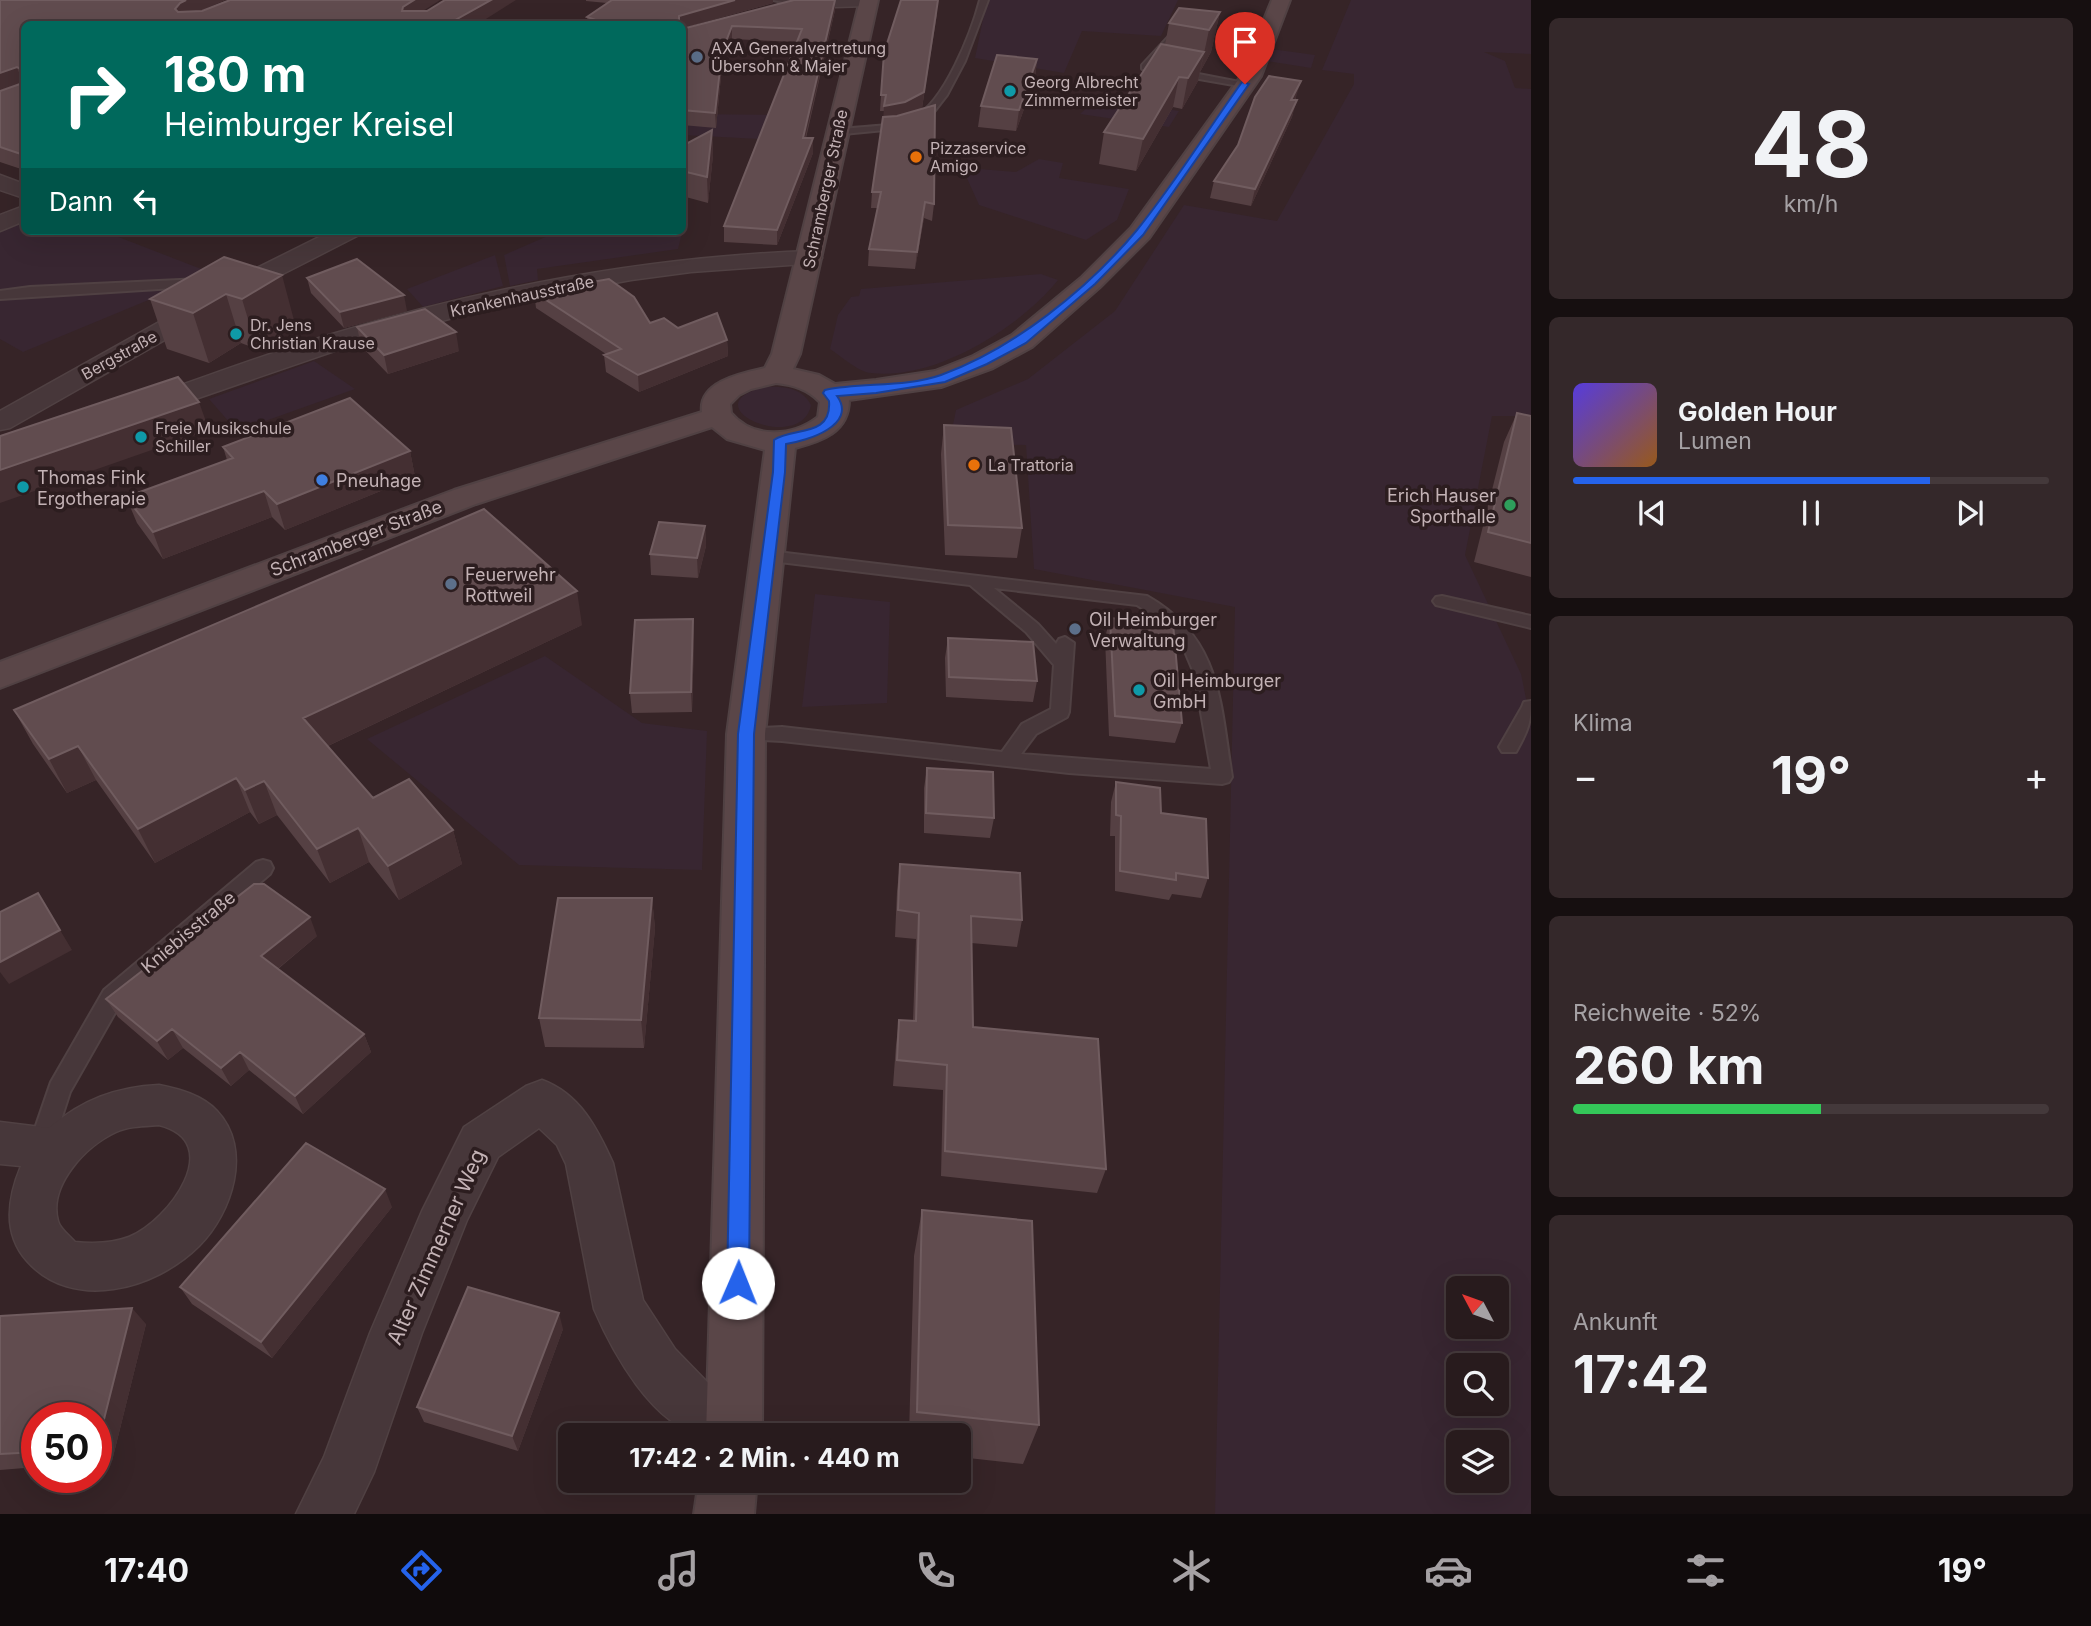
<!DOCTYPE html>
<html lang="de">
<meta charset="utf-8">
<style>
:root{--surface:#281b1d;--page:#34282a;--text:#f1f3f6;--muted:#a5a1a4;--line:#44393b;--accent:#2563eb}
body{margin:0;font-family:Inter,sans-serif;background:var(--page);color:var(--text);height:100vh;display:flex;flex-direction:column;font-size:26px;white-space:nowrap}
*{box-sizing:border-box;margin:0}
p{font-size:23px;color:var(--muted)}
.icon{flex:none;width:38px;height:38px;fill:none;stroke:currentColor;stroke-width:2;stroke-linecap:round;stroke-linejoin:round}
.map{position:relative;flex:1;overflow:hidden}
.drawer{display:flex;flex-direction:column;gap:18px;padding:18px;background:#160f10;width:560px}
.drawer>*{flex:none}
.guide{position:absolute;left:21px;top:21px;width:665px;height:214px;border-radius:10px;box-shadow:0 7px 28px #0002,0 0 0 2px var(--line);background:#00695c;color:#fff;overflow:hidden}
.needle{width:46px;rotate:311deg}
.fabs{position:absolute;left:1446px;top:1276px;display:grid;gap:14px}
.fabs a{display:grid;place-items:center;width:63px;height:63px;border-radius:10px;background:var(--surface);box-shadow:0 7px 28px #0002,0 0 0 2px var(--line);font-size:35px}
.speed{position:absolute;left:21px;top:1402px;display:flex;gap:14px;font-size:35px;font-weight:700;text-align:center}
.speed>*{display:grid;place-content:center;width:91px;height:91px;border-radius:50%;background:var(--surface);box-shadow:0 7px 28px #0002,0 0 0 2px var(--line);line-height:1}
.speed .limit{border:10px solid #d22;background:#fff;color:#111}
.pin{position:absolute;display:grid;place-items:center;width:60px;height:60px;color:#fff;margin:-72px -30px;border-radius:50% 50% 50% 0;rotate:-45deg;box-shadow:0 0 7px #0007}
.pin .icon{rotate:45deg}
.me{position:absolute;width:77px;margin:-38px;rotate:1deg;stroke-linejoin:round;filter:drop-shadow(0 0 5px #0008)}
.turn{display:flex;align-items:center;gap:24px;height:147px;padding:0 28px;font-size:32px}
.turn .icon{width:91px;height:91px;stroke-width:2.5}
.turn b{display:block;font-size:49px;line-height:60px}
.then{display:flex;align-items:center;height:66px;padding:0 28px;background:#0003;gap:14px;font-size:26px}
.big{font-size:52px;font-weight:700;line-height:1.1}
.drawer .tile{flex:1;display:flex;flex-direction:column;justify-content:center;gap:10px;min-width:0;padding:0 24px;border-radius:10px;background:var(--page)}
.drawer .dial{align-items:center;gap:0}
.dial b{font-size:91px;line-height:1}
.song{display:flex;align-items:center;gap:21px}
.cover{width:84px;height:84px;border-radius:10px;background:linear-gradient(135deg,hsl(250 70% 55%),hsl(30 70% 35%))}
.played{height:7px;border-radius:4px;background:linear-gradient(90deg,var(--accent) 75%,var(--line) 75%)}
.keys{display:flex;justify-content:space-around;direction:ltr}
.heat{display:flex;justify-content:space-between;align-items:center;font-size:38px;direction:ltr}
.charge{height:10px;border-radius:5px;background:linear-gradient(90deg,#34c759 52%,var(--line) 0)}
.trip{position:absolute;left:558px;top:1423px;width:413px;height:70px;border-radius:10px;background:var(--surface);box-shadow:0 7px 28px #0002,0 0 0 2px var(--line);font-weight:700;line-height:70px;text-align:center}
.menu{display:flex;height:112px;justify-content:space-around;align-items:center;background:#100b0c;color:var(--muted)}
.menu .icon{width:49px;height:49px}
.menu .active{color:var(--accent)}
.menu b{font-size:32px;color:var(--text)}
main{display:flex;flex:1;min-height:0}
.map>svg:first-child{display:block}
.green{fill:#382631;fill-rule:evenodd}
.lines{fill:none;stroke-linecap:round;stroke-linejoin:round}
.lane-casing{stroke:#504143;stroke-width:4}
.street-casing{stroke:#504143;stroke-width:3}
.secondary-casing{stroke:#504143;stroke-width:4}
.lane{fill:#47373a;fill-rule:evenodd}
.street{fill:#47373a;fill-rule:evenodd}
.secondary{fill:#5a4648;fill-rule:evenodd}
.wall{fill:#554043}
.shaded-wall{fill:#442f32}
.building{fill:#614c4f;stroke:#705c5f;stroke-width:2}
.route{fill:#2563eb;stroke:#184099;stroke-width:2}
.service-dot{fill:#5c6f8a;stroke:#2c1d1f;stroke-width:2.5}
.culture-dot{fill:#0f9aa8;stroke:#2c1d1f;stroke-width:2.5}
.food-dot{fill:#e8710a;stroke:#2c1d1f;stroke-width:2.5}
.shop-dot{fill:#3f7fe0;stroke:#2c1d1f;stroke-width:2.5}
.leisure-dot{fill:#2e9e5b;stroke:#2c1d1f;stroke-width:2.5}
.labels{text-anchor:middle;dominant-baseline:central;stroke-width:7;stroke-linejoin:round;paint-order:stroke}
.far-poi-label{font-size:16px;fill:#c3b2b5;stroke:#2c1d1f;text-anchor:start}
.far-street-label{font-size:16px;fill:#c3b2b5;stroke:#2c1d1f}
.poi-label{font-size:18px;fill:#c3b2b5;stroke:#2c1d1f;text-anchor:start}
.street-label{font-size:18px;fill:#c3b2b5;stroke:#2c1d1f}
.near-street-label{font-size:21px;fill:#c3b2b5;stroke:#2c1d1f}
</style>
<main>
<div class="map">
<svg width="1531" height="1514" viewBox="0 0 1531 1514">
<rect width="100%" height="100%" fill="#362427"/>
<path class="green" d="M987,0H1178L1161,36L1082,31L1064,73L975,58Z
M1351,0H1531V54L1484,52L1505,61L1515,88L1531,89V416H1492L1465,555L1521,674L1531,723V1514H1215L1235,607L1034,569L1026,445L949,444L956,410L1028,379L1115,311L1184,205L1277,221L1354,84V74L1322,70ZM1458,1288H1496V1326H1458ZM1458,1365H1496V1404H1458ZM1458,1442H1496V1480H1458Z
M1271,49L1315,55L1311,68L1266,61Z
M1098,98L1179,111L1169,127L1080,114Z
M682,114L785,115L780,140L683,135Z
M1039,159L1063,163L1059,178L1129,189L1117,220L1086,240L979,205L966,176L979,169L1016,172Z
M683,220L684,225L678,249L537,269L538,280L510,286L504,255L559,231H682Z
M24,221V231H103L209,272L180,287L23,352L0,339V231Z
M495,255L503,286L423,307L407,289Z
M1041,274L1058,280C1021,327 934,381 871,373C858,372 841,356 830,349L838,315L851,297L859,296L861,289Z
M314,361L355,389L237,431L209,399Z
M764,387C782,386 802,387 811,405C802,455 688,407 764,387Z
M815,594L890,602L887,703L802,707Z
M545,656L642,723L707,731L702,870L519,865L367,739Z"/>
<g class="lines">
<defs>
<path id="lane" d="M773,0H800L808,3L803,6Z
M980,0H988L965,61L947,95L930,117L895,129L833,135V131C860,125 889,129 914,117C944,104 972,31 980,0Z
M1169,36L1174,39L1152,65L1250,84L1245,87L1142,69V65Z
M201,279L206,280V286L0,299V291L30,287Z
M769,551L1147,596C1221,638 1220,701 1232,777L1229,782L1222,784L1069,773L782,741L739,739L737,734L739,729L782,727L1002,752L1022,724L1051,709L1054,665L1026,632L970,585L763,560L761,556L763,552ZM994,588L1137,605L1162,621L1181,642L1194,673L1211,769L1021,754L1036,734L1067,717L1069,712L1074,643L1065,637L1059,639L1056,644L1038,624Z
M1442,596L1531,616V628L1436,605L1433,601L1436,597Z
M1531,701C1531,724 1527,732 1516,752H1502L1499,747L1522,707L1524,702Z
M263,860L270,862L273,868L270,874L120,1004L70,1092L50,1154L41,1157L32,1154L29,1146L51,1082L104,990L256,862Z"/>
<path id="street" d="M793,0H876L877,1L868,6L803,8L785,12L776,7L779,3Z
M0,175L24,184V198L0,190Z
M24,206V221L0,231V215Z
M331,231H361L357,236L263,284L10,428L0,430V411L245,274Z
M810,251L818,253L822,258L818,263L691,272L631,280L512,302L346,347L152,414L142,416L132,414L128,408L132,402C198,380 263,355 329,335C486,287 646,257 810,251Z
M542,1080C580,1094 597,1128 613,1163L643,1300L675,1349L709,1384L754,1403L762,1422L757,1435C739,1435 720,1438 703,1435C653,1427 612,1351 594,1309L566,1164L557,1145L539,1128L498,1157L467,1220L422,1333L374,1472L354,1514H296L324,1457L370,1333L422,1211L464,1127L526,1086Z
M159,1085C179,1089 202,1095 217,1111C253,1149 232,1213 199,1246C155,1290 72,1312 27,1261C2,1233 8,1197 21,1166L0,1164V1122L49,1128C82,1100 116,1087 159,1085ZM159,1125C227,1142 169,1221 129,1237C113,1243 93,1244 75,1242C70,1236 60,1229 58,1221C48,1185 86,1146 116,1132C129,1126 145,1126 159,1125Z"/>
<path id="secondary" d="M860,0H878L800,354L793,369L819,375L835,384L876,380L935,371L973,356L1012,335L1082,277L1131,228L1241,76L1272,0H1290L1261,76L1149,238L1100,287L1032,347L993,368L941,387L849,400C849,432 822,441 795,448L765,734L762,1435H706L727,734L765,450L727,439L712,427L476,504L0,688V662L454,490L702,412C698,381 743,373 765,368L772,354ZM776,383C794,385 807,389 820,402L818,417C792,437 753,439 731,413L730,404L739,395L751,389Z
M699,1480H757L754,1514H694Z"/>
</defs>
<use href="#lane" class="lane-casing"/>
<use href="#street" class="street-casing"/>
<use href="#secondary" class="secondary-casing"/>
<use href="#lane" class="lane"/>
<use href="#street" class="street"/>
<use href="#secondary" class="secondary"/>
</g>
<path class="wall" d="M0,0H225L198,11H422L484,21L24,24V170L0,162Z
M586,0H773V3L682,28V24H588L587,17L607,3L586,1Z
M835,10L806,138L813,153L777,245L724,242V226L797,42L732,39L722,66L716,128L682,125V29Z
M1220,12L1211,52L1200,72L1198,81L1182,109L1173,107L1136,171L1099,164L1104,132L1165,45L1169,23Z
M937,14L922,108L934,204L932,221L924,218L915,269L868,266L869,249L878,208H871L872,192L884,117V111H880L884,53Z
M1037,59L1035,79L1016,131L978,127L981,106Z
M1296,97L1292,117L1251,206L1210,198L1214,181L1238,145Z
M712,130L713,155L708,203L682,196V146Z
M184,231H204L196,235Z
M224,257L295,324L257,349L241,343L209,363L167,349L150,299Z
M307,278L407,311L344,328L311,293Z
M534,292L650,323L678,328L727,340L728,356L639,392L606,372L604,355L606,354L536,308Z
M357,327L459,351L388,374L361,346Z
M1517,413L1531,416V577L1474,562L1504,442Z
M944,425L1022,528L1017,558L945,555L941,454Z
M223,447L410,451L415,477L285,530L272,517L163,559L137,523L126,497L227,460Z
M705,526L706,546L698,578L651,575L650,554Z
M1110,618L1182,723L1175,743L1109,736L1105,638Z
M693,619L694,640L692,712L632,713L630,693Z
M582,625L328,746L373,798L453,830L462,864L399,900L369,862L330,883L277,815L259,824L250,812L155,863L96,780L67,793L33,744L14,710Z
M948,638L1037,681L1033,702L946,697L945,658Z
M927,768L994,818L990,838L924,833V788Z
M1116,782L1161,813L1208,878L1201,898L1172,894L1169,900L1115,891V836H1110L1111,802Z
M900,864L1022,920L1017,947L971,943L973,1027L1106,1169L1097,1193L941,1176L943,1090L893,1086L896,1045L899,1020L913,1021L916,939L895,937L897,891Z
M652,898L655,928L644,1048L545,1047L539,1018Z
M317,936L278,969L364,1034L371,1052L303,1114L249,1070L231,1086L183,1048L168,1060L118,1017L106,999Z
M392,1207L272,1358L192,1304L180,1287Z
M922,1210L1039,1425L1023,1464L959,1457V1435H909L914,1256Z
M0,1316L146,1324L112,1461L96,1463V1418H37V1467L0,1470Z
M563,1329L518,1451L424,1422L417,1407Z"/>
<path class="shaded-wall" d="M186,0H225L184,18L175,9L180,3Z
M414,0H440L406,22L402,11L403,7Z
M491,0H516L478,24H448Z
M735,0H773V3L682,28V24H679V16Z
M835,0V10L802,152L803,138Z
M938,0L922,108L883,123L884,106Z
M1220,12L1211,52L1200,72L1209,30Z
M732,26V39L722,66L716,128L715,113L722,52Z
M1204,52L1198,81L1182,109L1188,78Z
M1037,59L1035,79L1016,131L1019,110Z
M17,67L23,83L0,92V73Z
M1179,77L1173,107L1136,171L1143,139Z
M1301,81L1296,97L1287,116L1291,100Z
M1297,100L1292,117L1251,206L1255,189Z
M712,130L713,155L708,203L707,177Z
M813,138V153L777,245V230Z
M925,202L924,218L915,269L917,252Z
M194,231H204L196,235Z
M282,275L295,324L257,349L242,299Z
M226,294L241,343L209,363L193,313Z
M404,295L407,311L344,328L340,312Z
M456,332L459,351L388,374L384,355Z
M727,340L728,356L639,392L638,375Z
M199,402L209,430L0,503V470Z
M410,451L415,477L285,530L277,504Z
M264,491L272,517L163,559L153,532Z
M705,526L706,546L698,578L697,558Z
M577,591L582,625L315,752L303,718Z
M693,619L694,640L692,712L691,692Z
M78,746L96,780L67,793L49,759Z
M236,778L250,812L155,863L138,829Z
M264,781L277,815L259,824L245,790Z
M358,828L369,862L330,883L317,849Z
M453,830L462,864L399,900L388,866Z
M652,898L655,928L644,1048L641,1020Z
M310,917L317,936L270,975L261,956Z
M60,930L72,950L9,984L0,972V962Z
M172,1029L183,1048L168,1060L157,1041Z
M364,1034L371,1052L303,1114L295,1096Z
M240,1052L249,1070L231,1086L221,1068Z
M385,1189L392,1207L272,1358L261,1342Z
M132,1308L146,1324L112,1461L97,1447Z
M559,1313L563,1329L518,1451L512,1436Z"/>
<path class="building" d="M0,0H186L180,3L175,9L178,12L202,11L230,0H414L403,7L402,11H427L445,0H491L448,24H24V155L0,147V91L20,84L21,69L17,67L0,73Z
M612,0H735L679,16V24H607L587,17Z
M794,0H835L803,138H813L777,230L724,226L802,29L732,26L722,52L715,113L682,110V29Z
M901,0H938L924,92L905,102L884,106L886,95H881L884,53Z
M1179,8L1220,12L1209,30L1169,23Z
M1161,44L1204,52L1188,78L1179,77L1143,139L1104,132Z
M997,55L1037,59L1019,110L981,106Z
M1269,76L1301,81L1291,100H1297L1255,189L1214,181L1238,145L1255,97Z
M935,105L934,204L925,202L917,252L869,249L881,192H872L883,117L897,116Z
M712,130L707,177L682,171V146Z
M224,257L282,275L242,299L226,294L193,313L150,299Z
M357,259L404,295L340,312L307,278Z
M609,279L634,297L650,323L664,318L678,328L717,313L727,340L638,375L604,355L621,349L534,292Z
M425,309L456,332L384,355L357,327Z
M178,377L199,402L0,470V436Z
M350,398L410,451L277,504L264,491L153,532L126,497L233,458L223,447Z
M1517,413L1531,416V543L1488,532Z
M944,425L1011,428L1022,528L948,525Z
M484,509L577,591L303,718L373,798L409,779L453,830L388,866L358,828L317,849L264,781L245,790L236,778L138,829L78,746L49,759L14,710Z
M659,522L705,526L697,558L650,554Z
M1110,618L1173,624L1182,723L1115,716Z
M693,619L691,692L630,693L635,620Z
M948,638L1033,642L1037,681L949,677Z
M927,768L993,772L994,818L926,813Z
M1116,782L1160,788L1161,813L1206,819L1208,878L1176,873V880L1120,871L1121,816L1116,815Z
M900,864L1020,873L1022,920L971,916L973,1027L1098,1039L1106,1169L945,1151L947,1065L897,1060L899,1020L916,1021L919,913L898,910Z
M254,884H264L310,917L261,956L364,1034L295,1096L240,1052L221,1068L172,1029L157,1041L106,999Z
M38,893L60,930L0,962V912Z
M558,898H652L641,1020L539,1018Z
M306,1143L385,1189L261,1342L180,1287Z
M922,1210L1032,1221L1039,1425L917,1412Z
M468,1287L559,1313L512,1436L417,1407Z
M132,1308L97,1447H96V1418H37V1452L0,1454V1316Z"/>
<path class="route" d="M1242,82L1249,84L1143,235L1095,284L1026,343L987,364L945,382L876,393L837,396C858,425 807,441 786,444L785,472L754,734L749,1283L746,1291L738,1294L730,1291L727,1283L738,734L773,472L774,440C792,427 832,438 829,401L823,393L825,390C862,382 904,388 941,375C1013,349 1088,289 1137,230C1175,183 1207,131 1242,82Z"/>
<g class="service-dot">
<circle cx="697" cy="57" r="7"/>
<circle cx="451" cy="584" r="7"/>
<circle cx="1075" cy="629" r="7"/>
</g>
<g class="culture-dot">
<circle cx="1010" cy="91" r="7"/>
<circle cx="236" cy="334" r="7"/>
<circle cx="141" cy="437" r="7"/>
<circle cx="23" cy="487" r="7"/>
<circle cx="1139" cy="690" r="7"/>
</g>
<g class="food-dot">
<circle cx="916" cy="157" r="7"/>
<circle cx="974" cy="465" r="7"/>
</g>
<circle class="shop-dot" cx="322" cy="480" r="7"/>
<circle class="leisure-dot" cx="1510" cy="505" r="7"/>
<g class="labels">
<g class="far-poi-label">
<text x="711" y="48">AXA Generalvertretung<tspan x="711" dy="18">Übersohn &amp; Majer</tspan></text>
<text x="1024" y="82">Georg Albrecht<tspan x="1024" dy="18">Zimmermeister</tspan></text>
<text x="930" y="148">Pizzaservice<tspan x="930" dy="18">Amigo</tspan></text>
<text x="250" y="325">Dr. Jens<tspan x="250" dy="18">Christian Krause</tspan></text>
<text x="155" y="428">Freie Musikschule<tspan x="155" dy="18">Schiller</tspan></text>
<text x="988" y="465">La Trattoria</text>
</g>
<g class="far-street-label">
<text transform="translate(825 189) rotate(-78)">Schramberger Straße</text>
<text transform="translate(522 296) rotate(-12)">Krankenhausstraße</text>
<text transform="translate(119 355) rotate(-29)">Bergstraße</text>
</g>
<g class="poi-label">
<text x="37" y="477">Thomas Fink<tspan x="37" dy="21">Ergotherapie</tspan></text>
<text x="336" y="480">Pneuhage</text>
<text x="1496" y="495" text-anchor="end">Erich Hauser<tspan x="1496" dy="21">Sporthalle</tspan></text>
<text x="465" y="574">Feuerwehr<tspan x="465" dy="21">Rottweil</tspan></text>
<text x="1089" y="619">Oil Heimburger<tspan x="1089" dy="21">Verwaltung</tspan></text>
<text x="1153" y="680">Oil Heimburger<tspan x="1153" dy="21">GmbH</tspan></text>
</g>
<g class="street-label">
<text transform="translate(356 538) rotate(-21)">Schramberger Straße</text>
<text transform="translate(188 932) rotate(-40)">Kniebisstraße</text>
</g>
<g class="near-street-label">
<text transform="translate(436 1247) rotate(-66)">Alter Zimmerner Weg</text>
</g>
</g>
</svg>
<div class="fabs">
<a><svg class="needle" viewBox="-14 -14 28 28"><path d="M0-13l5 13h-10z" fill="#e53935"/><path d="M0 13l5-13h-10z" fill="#a5a1a4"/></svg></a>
<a><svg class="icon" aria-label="search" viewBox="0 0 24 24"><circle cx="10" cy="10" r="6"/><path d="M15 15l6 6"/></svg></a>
<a><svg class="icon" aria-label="layers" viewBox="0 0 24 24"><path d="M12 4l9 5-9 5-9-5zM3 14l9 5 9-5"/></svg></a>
</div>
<div class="speed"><div class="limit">50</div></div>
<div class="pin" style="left:1245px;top:84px;background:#d93025"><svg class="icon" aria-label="arrive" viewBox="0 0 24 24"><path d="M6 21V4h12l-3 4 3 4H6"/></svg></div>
<svg class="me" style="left:738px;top:1283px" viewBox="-20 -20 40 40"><circle r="19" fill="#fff"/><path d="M0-13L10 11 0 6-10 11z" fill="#2563eb"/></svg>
<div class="trip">17:42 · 2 Min. · 440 m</div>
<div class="guide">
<div class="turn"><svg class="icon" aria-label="right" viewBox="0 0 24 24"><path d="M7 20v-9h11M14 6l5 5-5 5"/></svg><div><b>180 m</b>Heimburger Kreisel</div></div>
<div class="then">Dann<svg class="icon" aria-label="left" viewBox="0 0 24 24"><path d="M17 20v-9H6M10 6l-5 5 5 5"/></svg></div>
</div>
</div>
<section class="drawer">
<div class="tile dial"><b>48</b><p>km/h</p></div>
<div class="tile">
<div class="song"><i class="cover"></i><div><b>Golden Hour</b><p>Lumen</p></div></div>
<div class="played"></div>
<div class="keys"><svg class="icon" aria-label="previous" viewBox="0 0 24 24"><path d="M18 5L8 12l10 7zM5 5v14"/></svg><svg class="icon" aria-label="pause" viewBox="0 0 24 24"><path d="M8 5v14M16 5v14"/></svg><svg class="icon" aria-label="next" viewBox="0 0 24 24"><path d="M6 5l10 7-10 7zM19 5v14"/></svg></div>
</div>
<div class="tile"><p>Klima</p>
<div class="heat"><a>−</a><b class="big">19°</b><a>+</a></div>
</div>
<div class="tile"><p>Reichweite · 52%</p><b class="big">260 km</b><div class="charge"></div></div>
<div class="tile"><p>Ankunft</p><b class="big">17:42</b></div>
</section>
</main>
<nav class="menu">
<b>17:40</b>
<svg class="icon active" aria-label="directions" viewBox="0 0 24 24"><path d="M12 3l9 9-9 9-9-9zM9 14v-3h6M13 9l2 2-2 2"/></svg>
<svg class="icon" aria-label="music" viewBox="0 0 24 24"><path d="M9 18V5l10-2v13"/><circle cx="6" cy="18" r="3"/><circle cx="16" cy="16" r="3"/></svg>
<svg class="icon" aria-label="phone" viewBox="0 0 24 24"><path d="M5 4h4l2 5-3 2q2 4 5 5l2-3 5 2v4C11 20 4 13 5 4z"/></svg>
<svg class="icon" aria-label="climate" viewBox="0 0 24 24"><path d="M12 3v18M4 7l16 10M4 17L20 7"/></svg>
<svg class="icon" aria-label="car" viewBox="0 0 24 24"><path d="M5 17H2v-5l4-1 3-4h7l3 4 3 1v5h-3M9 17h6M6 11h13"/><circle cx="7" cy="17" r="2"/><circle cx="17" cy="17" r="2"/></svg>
<svg class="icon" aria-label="filters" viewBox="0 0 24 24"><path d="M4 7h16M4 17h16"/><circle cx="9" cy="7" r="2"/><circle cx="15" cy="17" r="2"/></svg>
<b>19°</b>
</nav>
